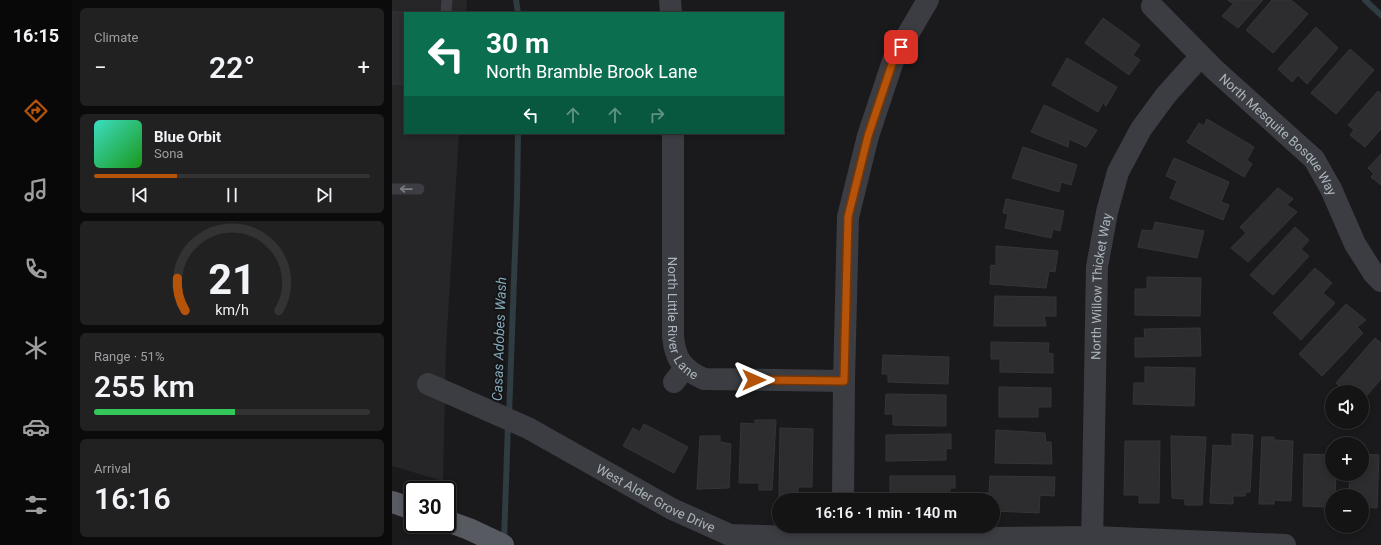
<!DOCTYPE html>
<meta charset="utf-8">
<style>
:root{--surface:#141415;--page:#212122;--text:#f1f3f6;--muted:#9d9ea0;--line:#333334;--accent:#b45309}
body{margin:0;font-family:Roboto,sans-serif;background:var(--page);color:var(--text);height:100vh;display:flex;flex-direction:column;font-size:15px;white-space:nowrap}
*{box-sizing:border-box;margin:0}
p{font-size:13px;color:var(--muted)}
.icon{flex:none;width:22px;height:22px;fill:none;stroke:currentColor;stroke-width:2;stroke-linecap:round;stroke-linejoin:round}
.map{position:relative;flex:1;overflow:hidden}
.panel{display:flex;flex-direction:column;gap:8px;padding:8px;background:#0b0b0c;width:320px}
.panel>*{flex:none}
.guide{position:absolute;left:12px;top:12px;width:380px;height:122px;border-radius:0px;box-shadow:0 2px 6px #0003,0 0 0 1px var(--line);background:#0b6e4f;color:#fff;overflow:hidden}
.controls{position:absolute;left:933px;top:385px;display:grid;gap:8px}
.controls a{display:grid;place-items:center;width:44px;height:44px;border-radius:50%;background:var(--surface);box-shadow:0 2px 6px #0003,0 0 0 1px var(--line);font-size:20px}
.speed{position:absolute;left:12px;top:481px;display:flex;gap:8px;font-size:20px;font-weight:700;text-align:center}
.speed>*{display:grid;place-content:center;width:52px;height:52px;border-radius:50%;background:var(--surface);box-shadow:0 2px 6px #0003,0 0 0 1px var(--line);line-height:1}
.speed .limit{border:2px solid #111;border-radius:6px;background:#fff;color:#111}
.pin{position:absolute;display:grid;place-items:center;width:34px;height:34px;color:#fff;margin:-17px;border-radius:8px;box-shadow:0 2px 6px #0006}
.me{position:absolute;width:44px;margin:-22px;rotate:90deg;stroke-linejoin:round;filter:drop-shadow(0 0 3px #0008)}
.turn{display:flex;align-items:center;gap:14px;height:84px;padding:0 16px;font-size:18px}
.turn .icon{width:52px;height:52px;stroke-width:2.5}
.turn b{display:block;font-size:28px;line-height:34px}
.lanes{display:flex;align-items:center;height:38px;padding:0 16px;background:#0003;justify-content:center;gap:20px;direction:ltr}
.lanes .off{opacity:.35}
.big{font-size:30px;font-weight:600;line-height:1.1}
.panel .tile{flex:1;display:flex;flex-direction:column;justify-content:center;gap:6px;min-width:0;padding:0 14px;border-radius:6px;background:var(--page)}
.panel .dial{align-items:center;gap:0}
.dial svg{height:104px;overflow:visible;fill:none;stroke:var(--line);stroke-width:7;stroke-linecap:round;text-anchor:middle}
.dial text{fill:var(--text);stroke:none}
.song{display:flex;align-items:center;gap:12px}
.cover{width:48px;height:48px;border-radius:6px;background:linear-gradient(135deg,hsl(170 70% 55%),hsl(120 70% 35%))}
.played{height:4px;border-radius:2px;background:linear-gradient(90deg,var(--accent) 30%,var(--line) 30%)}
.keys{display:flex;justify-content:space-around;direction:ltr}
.heat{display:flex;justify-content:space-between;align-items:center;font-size:22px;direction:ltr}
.charge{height:6px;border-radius:3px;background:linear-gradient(90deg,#34c759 51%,var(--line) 0)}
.trip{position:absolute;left:380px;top:493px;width:228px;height:40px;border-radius:20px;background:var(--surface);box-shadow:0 2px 6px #0003,0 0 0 1px var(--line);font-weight:600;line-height:40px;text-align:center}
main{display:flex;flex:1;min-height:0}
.menu{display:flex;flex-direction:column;width:72px;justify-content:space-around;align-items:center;background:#080808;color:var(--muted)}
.menu .icon{width:28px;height:28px}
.menu .selected{color:var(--accent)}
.menu b{font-size:18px;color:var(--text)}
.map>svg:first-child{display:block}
.built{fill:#262629}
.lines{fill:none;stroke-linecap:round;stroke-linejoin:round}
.stream{stroke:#2f3c41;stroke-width:6}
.building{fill:#2d2d30;stroke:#343538}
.service{stroke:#3b3d42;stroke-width:11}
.minor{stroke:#3b3d42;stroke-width:22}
.primary{stroke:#575b61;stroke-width:22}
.oneway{stroke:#797e85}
.route-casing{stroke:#753606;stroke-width:10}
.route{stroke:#b45309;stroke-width:7}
.labels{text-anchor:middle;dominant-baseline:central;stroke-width:4;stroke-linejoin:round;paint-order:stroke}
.street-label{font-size:13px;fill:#acb4bc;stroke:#151517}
.water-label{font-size:14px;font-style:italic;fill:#83a8b8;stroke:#151517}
</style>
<main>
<nav class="menu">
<b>16:15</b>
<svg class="icon selected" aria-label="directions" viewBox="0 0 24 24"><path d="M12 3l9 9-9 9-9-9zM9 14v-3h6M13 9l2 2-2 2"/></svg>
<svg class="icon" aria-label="music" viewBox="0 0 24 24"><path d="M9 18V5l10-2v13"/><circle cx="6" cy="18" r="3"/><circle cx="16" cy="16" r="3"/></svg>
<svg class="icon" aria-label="phone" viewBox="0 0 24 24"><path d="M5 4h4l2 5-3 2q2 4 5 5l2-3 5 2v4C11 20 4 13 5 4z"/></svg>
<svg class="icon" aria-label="climate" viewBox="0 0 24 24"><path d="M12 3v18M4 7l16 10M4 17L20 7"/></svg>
<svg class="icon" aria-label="car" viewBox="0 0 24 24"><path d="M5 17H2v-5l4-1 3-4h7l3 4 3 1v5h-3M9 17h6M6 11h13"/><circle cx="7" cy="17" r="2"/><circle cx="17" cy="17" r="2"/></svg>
<svg class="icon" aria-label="filters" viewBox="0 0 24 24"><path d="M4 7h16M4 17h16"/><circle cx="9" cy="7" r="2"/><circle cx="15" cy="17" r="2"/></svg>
</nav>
<section class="panel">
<div class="tile"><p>Climate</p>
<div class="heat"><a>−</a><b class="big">22°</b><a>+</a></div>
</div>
<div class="tile">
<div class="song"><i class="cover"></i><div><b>Blue Orbit</b><p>Sona</p></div></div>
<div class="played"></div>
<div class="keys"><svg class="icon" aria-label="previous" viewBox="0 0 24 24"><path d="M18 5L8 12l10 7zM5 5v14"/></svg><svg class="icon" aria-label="pause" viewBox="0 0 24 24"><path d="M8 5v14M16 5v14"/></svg><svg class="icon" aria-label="next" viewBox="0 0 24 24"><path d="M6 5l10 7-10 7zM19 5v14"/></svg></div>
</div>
<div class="tile dial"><svg viewBox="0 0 100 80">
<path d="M14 69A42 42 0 1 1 86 69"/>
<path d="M14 69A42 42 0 0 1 8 44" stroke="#b45309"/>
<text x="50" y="56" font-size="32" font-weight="700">21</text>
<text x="50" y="72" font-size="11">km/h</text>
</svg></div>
<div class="tile"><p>Range · 51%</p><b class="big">255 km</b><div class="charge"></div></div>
<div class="tile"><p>Arrival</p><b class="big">16:16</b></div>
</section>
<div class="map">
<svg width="989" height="545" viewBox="0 0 989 545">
<rect width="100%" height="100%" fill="#1a1a1c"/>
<path class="built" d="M0,0H75L74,13H13V133H67L54,348L51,481L0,466Z"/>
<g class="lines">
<path class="stream" d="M124,0L126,13
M973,0L989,15
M117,415L125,198L126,133
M112,541L116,424"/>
</g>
<path class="building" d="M836,0H871L846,28L830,16L841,4Z
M880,0H899L916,14L881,53L854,30Z
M0,12L29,13H13V84H0Z
M711,18L748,45L741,55L748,60L737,75L693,43Z
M924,27L946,48L915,84L906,75L900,82L886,69Z
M958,49L982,70L944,114L919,93Z
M675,58L725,87L714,106L711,103L706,112L660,85Z
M986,91L989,94V129L973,147L958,135L962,130L956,125Z
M652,105L705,130L694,147L677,139L676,147L639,132Z
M815,119L862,147L855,160L860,164L852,177L795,142L807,123L812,126Z
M631,147L685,165L679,185L669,182L667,192L620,178Z
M989,154V185L979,177L982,174L976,168Z
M782,158L837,182L829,202L837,205L831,220L778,198L785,181L774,176Z
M886,188L901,199L895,205L905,212L856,262L839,248L854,233L848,227Z
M614,199L672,211L668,231L661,229L659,238L613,228L616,214L611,213Z
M763,222L812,231L805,258L746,247L750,230L761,231Z
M903,227L917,240L909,249L917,256L881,295L858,275Z
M604,246L666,251L663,272L657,271L654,288L598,284L599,265L604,266Z
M923,268L940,283L931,293L943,303L909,340L881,313Z
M755,277L809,278L808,316L743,315V289H755Z
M603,296L664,297V316H652L654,326H602Z
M954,304L974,320L965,327L971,333L930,376L907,354Z
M808,328L809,356L743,357V338H753L752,329Z
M983,338L989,343V379L970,401V392H955L944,383Z
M599,342L657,343L656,353L661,354V373L608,372V359H599Z
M491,355L557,357L556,384L496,382V374H490Z
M753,367L803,368L802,406L741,404L742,383H753Z
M607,387L659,388V407H646V417H607Z
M494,394L554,395V426L501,425V414H493Z
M363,420H384L380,490H367V483H347L349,423L363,424Z
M252,424L296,447L282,473L231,446L241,428L248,432Z
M388,428L421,429L420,487H406V498H387Z
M604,430L653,433L654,442H659L660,464L603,463Z
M559,434V449L554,448V460L494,461V435Z
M840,434L861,435L858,492H854L853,496H841V504L818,503L821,445L840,446Z
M308,436H328V442L339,444L337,488L305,489Z
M779,436L814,437L810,505H793V499L780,498Z
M870,437H882V440L901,441L899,501L882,500V504H867Z
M733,441H768L767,503H747V495H732Z
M912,454L940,455V474H944L943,496H940V502H932V507L911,506Z
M970,454L987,455L985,508L970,507V496H957L958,474H970Z
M498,476H563V488H558V500H498Z
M598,476L663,477L662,496L648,495L647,513L601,511V500H590V493H597Z"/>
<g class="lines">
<path class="service" d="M54,13L55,0
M0,189H27"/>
<g class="minor">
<path d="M278,0L279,13"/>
<path id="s1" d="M760,6L823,70L922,159L939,189L963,244L982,274L989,281"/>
<path id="s2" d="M281,133V336C283,359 290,369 312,379L452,381"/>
<path d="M282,382L293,368"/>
<path id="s3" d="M36,384L136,428L280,509L338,535L483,539L701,537L893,545"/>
<path d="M451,500L452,381L456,217L476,136L502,58L536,0"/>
<path id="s4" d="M700,545L705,267L715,212L726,172L749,129L774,95L809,56"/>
</g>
<path class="primary" d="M0,502L21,509
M55,521L77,529L111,545"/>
</g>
<defs><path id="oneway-shaft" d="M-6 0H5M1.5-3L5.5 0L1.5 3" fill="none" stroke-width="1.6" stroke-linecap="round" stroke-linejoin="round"/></defs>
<use class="oneway" href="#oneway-shaft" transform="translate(14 189) rotate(-179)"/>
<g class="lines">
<defs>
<path id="route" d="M362,380L452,381L456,217L476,136L502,58L509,47"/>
</defs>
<use href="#route" class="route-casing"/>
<use href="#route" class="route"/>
</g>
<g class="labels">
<g class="street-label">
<text stroke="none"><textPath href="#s1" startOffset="181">North Mesquite Bosque Way</textPath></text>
<text stroke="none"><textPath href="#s4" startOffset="259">North Willow Thicket Way</textPath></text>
<text stroke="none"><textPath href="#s2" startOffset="188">North Little River Lane</textPath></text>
<text stroke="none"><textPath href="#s3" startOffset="255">West Alder Grove Drive</textPath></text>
</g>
<g class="water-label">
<text transform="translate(107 339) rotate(-88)">Casas Adobes Wash</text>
</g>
</g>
</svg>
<div class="controls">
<a><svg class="icon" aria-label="sound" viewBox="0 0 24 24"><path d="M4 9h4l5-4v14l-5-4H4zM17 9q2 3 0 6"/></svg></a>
<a>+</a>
<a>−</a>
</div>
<div class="speed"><div class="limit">30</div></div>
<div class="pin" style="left:509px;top:47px;background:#d93025"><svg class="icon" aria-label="arrive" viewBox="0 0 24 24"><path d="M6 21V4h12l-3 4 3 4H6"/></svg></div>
<svg class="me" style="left:362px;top:380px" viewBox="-20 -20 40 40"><path d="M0-17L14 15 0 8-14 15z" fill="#b45309" stroke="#fff" stroke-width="4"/></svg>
<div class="trip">16:16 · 1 min · 140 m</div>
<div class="guide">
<div class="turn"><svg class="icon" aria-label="left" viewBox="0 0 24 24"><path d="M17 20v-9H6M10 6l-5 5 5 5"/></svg><div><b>30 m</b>North Bramble Brook Lane</div></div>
<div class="lanes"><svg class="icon" aria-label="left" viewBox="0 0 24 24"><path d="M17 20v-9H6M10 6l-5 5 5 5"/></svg><svg class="icon off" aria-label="ahead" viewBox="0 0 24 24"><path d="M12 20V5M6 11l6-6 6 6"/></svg><svg class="icon off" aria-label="ahead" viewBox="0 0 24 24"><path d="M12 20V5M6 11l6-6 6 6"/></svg><svg class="icon off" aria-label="right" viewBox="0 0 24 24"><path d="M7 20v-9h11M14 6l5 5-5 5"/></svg></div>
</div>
</div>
</main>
